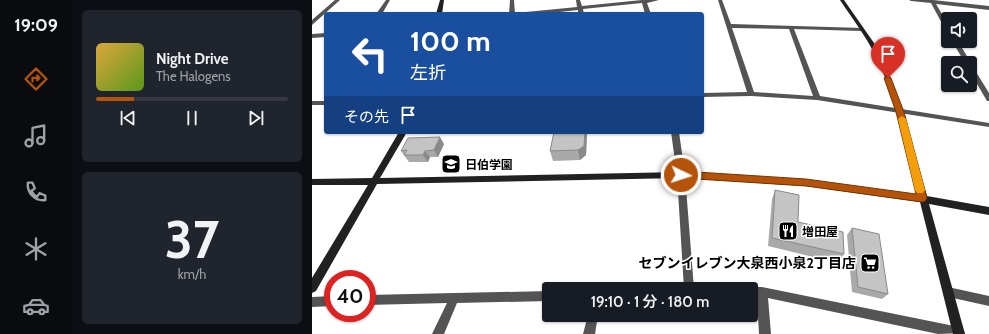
<!DOCTYPE html>
<html lang="ja">
<meta charset="utf-8">
<style>
:root{--surface:#171b24;--page:#20242c;--text:#f1f3f6;--muted:#9ea1a6;--line:#363941;--accent:#b45309}
body{margin:0;font-family:Cabin,"Noto Sans JP",sans-serif;background:var(--page);color:var(--text);height:100vh;display:flex;flex-direction:column;font-size:15px;white-space:nowrap}
*{box-sizing:border-box;margin:0}
p{font-size:13px;color:var(--muted)}
.icon{flex:none;width:22px;height:22px;fill:none;stroke:currentColor;stroke-width:2;stroke-linecap:round;stroke-linejoin:round}
.map{position:relative;flex:1;overflow:hidden}
.sheet{display:flex;flex-direction:column;gap:10px;padding:10px;background:#0d0f14;width:240px}
.sheet>*{flex:none}
.hud{position:absolute;left:12px;top:12px;width:380px;height:122px;border-radius:4px;box-shadow:0 1px 3px #0004;background:#1a4fa0;color:#fff;overflow:hidden}
.tools{position:absolute;left:629px;top:12px;display:grid;gap:8px}
.tools a{display:grid;place-items:center;width:36px;height:36px;border-radius:4px;background:var(--surface);box-shadow:0 1px 3px #0004;font-size:20px}
.speed{position:absolute;left:12px;top:270px;display:flex;gap:8px;font-size:20px;font-weight:700;text-align:center}
.speed>*{display:grid;place-content:center;width:52px;height:52px;border-radius:50%;background:var(--surface);box-shadow:0 1px 3px #0004;line-height:1}
.speed .limit{border:6px solid #d22;background:#fff;color:#111}
.pin{position:absolute;display:grid;place-items:center;width:34px;height:34px;color:#fff;margin:-41px -17px;border-radius:50% 50% 50% 0;rotate:-45deg;box-shadow:0 0 4px #0007}
.pin .icon{rotate:45deg}
.me{position:absolute;width:44px;margin:-22px;rotate:94deg;stroke-linejoin:round;filter:drop-shadow(0 0 3px #0008)}
.turn{display:flex;align-items:center;gap:14px;height:84px;padding:0 20px;font-size:18px}
.turn .icon{width:52px;height:52px;stroke-width:2.5}
.turn b{display:block;font-size:28px;line-height:34px}
.then{display:flex;align-items:center;height:38px;padding:0 20px;background:#0003;gap:8px;font-size:15px}
.sheet .card{flex:1;display:flex;flex-direction:column;justify-content:center;gap:6px;min-width:0;padding:0 14px;border-radius:6px;background:var(--page)}
.sheet .dial{align-items:center;gap:0}
.dial b{font-size:52px;line-height:1}
.song{display:flex;align-items:center;gap:12px}
.cover{width:48px;height:48px;border-radius:6px;background:linear-gradient(135deg,hsl(40 70% 55%),hsl(90 70% 35%))}
.played{height:4px;border-radius:2px;background:linear-gradient(90deg,var(--accent) 20%,var(--line) 20%)}
.keys{display:flex;justify-content:space-around;direction:ltr}
.trip{position:absolute;left:230px;top:282px;width:216px;height:40px;border-radius:4px;background:var(--surface);box-shadow:0 1px 3px #0004;font-weight:600;line-height:40px;text-align:center}
main{display:flex;flex:1;min-height:0}
.dock{display:flex;flex-direction:column;width:72px;justify-content:space-around;align-items:center;background:#090b0e;color:var(--muted)}
.dock .icon{width:28px;height:28px}
.dock .on{color:var(--accent)}
.dock b{font-size:18px;color:var(--text)}
.map>svg:first-child{display:block}
.lines{fill:none;stroke-linecap:round;stroke-linejoin:round}
.lane{fill:#545454;fill-rule:evenodd}
.street{fill:#545454;fill-rule:evenodd}
.secondary{fill:#212121;fill-rule:evenodd}
.wall{fill:#a9a9a9}
.shaded-wall{fill:#898989}
.building{fill:#c4c4c4;stroke:#898989}
.route{fill:#b45309;stroke:#753606}
.slow{fill:#f59e0b}
.labels{text-anchor:middle;dominant-baseline:central;stroke-width:3;stroke-linejoin:round;paint-order:stroke}
.poi-label{font-size:12px;font-weight:bold;fill:#000;stroke:#fff;text-anchor:start}
.near-poi-label{font-size:14px;font-weight:bold;fill:#000;stroke:#fff;text-anchor:end}
</style>
<main>
<nav class="dock">
<b>19:09</b>
<svg class="icon on" aria-label="directions" viewBox="0 0 24 24"><path d="M12 3l9 9-9 9-9-9zM9 14v-3h6M13 9l2 2-2 2"/></svg>
<svg class="icon" aria-label="music" viewBox="0 0 24 24"><path d="M9 18V5l10-2v13"/><circle cx="6" cy="18" r="3"/><circle cx="16" cy="16" r="3"/></svg>
<svg class="icon" aria-label="phone" viewBox="0 0 24 24"><path d="M5 4h4l2 5-3 2q2 4 5 5l2-3 5 2v4C11 20 4 13 5 4z"/></svg>
<svg class="icon" aria-label="climate" viewBox="0 0 24 24"><path d="M12 3v18M4 7l16 10M4 17L20 7"/></svg>
<svg class="icon" aria-label="car" viewBox="0 0 24 24"><path d="M5 17H2v-5l4-1 3-4h7l3 4 3 1v5h-3M9 17h6M6 11h13"/><circle cx="7" cy="17" r="2"/><circle cx="17" cy="17" r="2"/></svg>
</nav>
<section class="sheet">
<div class="card">
<div class="song"><i class="cover"></i><div><b>Night Drive</b><p>The Halogens</p></div></div>
<div class="played"></div>
<div class="keys"><svg class="icon" aria-label="previous" viewBox="0 0 24 24"><path d="M18 5L8 12l10 7zM5 5v14"/></svg><svg class="icon" aria-label="pause" viewBox="0 0 24 24"><path d="M8 5v14M16 5v14"/></svg><svg class="icon" aria-label="next" viewBox="0 0 24 24"><path d="M6 5l10 7-10 7zM19 5v14"/></svg></div>
</div>
<div class="card dial"><b>37</b><p>km/h</p></div>
</section>
<div class="map">
<svg width="677" height="334" viewBox="0 0 677 334">
<rect width="100%" height="100%" fill="#fff"/>
<g class="lines">
<path class="lane" d="M636,287L677,296V306L632,296L631,292L632,288Z"/>
<path class="street" d="M23,0H28L0,25V20Z
M74,0H78L70,14H64Z
M198,0H202L203,14H197Z
M264,0H268L270,6L330,0H347L335,3L339,14H333L330,3L271,9L272,14H266V10L229,14H211L214,12L265,7Z
M406,0H410L419,24L551,28V30L549,31L482,29L508,96L677,123V127L505,100L439,96L390,97V93L435,92ZM420,28L477,29L501,96L442,92Z
M597,0H621L677,6V10L624,4L636,24V31L633,29L619,3L599,1Z
M14,33V37L0,38V34Z
M640,41H646L659,63L658,64V63H653Z
M658,65L661,67L677,93V101H675L658,72Z
M0,101H14V105H0Z
M359,132H367L373,175L382,289H372L365,175Z
M439,287H450L647,327L651,329L653,333L626,334L456,298L459,334H447L445,297H439V289H435Z
M237,291V301L145,303L132,334H120L135,303L55,305V295Z
M21,296V306L0,307V297Z
M276,315H286L283,334H271Z"/>
<path class="secondary" d="M128,0H132L130,14H124Z
M528,0H532L562,43L574,65L591,112L615,196L677,207V215L617,204L653,334H641L608,202L494,186L369,178L65,184L4,291L0,293V278L56,185H0V179L60,178L87,132H95L68,178L369,172L494,180L606,195C595,152 586,106 568,65C558,42 542,21 528,0Z"/>
</g>
<path class="wall" d="M242,132H275L274,155L268,160L241,161L238,151Z
M132,144L126,157H118L116,162H97L89,151Z
M463,190L486,222L532,254L526,263L456,246L460,199Z
M540,228L576,294L570,299L540,292L535,235Z"/>
<path class="shaded-wall" d="M273,132H275L274,155L268,160L266,150Z
M128,137L132,144L126,157L122,150Z
M113,151L118,157L116,162L111,155Z"/>
<path class="building" d="M242,132H273L272,146L266,150L238,151Z
M128,137L122,150L113,151L111,155H92L95,150L89,151L96,138Z
M463,190L487,195L486,222L531,232L532,254L460,238Z
M540,228L567,234L576,294L546,287Z"/>
<path class="route" d="M576,76L579,78L592,112L615,198L613,201L610,202L494,186L369,178L364,175L369,171L494,179L604,194L584,112L572,78Z"/>
<path class="slow" d="M590,116L594,119L613,190L611,193H605L603,190L586,119Z"/>
<defs>
<symbol id="school-square" viewBox="-11 -11 22 22"><rect x="-9" y="-9" width="18" height="18" rx="4" fill="#000" stroke="#fff"/><path d="M0-5L7-2L0 1L-7-2ZM-4 1L0 2.5L4 1V4Q0 6-4 4Z" fill="#fff"/></symbol>
<symbol id="restaurant-square" viewBox="-11 -11 22 22"><rect x="-9" y="-9" width="18" height="18" rx="4" fill="#000" stroke="#fff"/><path d="M-5-6h1v4h1v-4h1v4h1v-4h1v5L-1.5 .5V6h-2V.5L-5-1ZM5-6V6H3V1.5H1.5Q1.5-4 5-6Z" fill="#fff"/></symbol>
<symbol id="supermarket-square" viewBox="-11 -11 22 22"><rect x="-9" y="-9" width="18" height="18" rx="4" fill="#000" stroke="#fff"/><path d="M-6-5.5h2.5l.6 2H6L4.5 2H-2.5L-4.4-4H-6ZM-1.5 3.2a1.3 1.3 0 1 0 .1 0ZM3 3.2a1.3 1.3 0 1 0 .1 0Z" fill="#fff"/></symbol>
</defs>
<g fill-rule="evenodd">
<use href="#school-square" x="128" y="153" width="22" height="22"/>
<use href="#restaurant-square" x="465" y="220" width="22" height="22"/>
<use href="#supermarket-square" x="547" y="252" width="22" height="22"/>
</g>
<g class="labels">
<g class="poi-label">
<text x="153" y="164">日伯学園</text>
<text x="490" y="231">増田屋</text>
</g>
<g class="near-poi-label">
<text x="544" y="263">セブンイレブン大泉西小泉2丁目店</text>
</g>
</g>
</svg>
<div class="tools">
<a><svg class="icon" aria-label="sound" viewBox="0 0 24 24"><path d="M4 9h4l5-4v14l-5-4H4zM17 9q2 3 0 6"/></svg></a>
<a><svg class="icon" aria-label="search" viewBox="0 0 24 24"><circle cx="10" cy="10" r="6"/><path d="M15 15l6 6"/></svg></a>
</div>
<div class="speed"><div class="limit">40</div></div>
<div class="pin" style="left:576px;top:78px;background:#d93025"><svg class="icon" aria-label="arrive" viewBox="0 0 24 24"><path d="M6 21V4h12l-3 4 3 4H6"/></svg></div>
<svg class="me" style="left:369px;top:175px" viewBox="-20 -20 40 40"><circle r="17" fill="#b45309" stroke="#fff" stroke-width="3"/><path d="M0-11L8 9 0 5-8 9z" fill="#fff"/></svg>
<div class="trip">19:10 · 1 分 · 180 m</div>
<div class="hud">
<div class="turn"><svg class="icon" aria-label="left" viewBox="0 0 24 24"><path d="M17 20v-9H6M10 6l-5 5 5 5"/></svg><div><b>100 m</b>左折</div></div>
<div class="then">その先<svg class="icon" aria-label="arrive" viewBox="0 0 24 24"><path d="M6 21V4h12l-3 4 3 4H6"/></svg></div>
</div>
</div>
</main>
